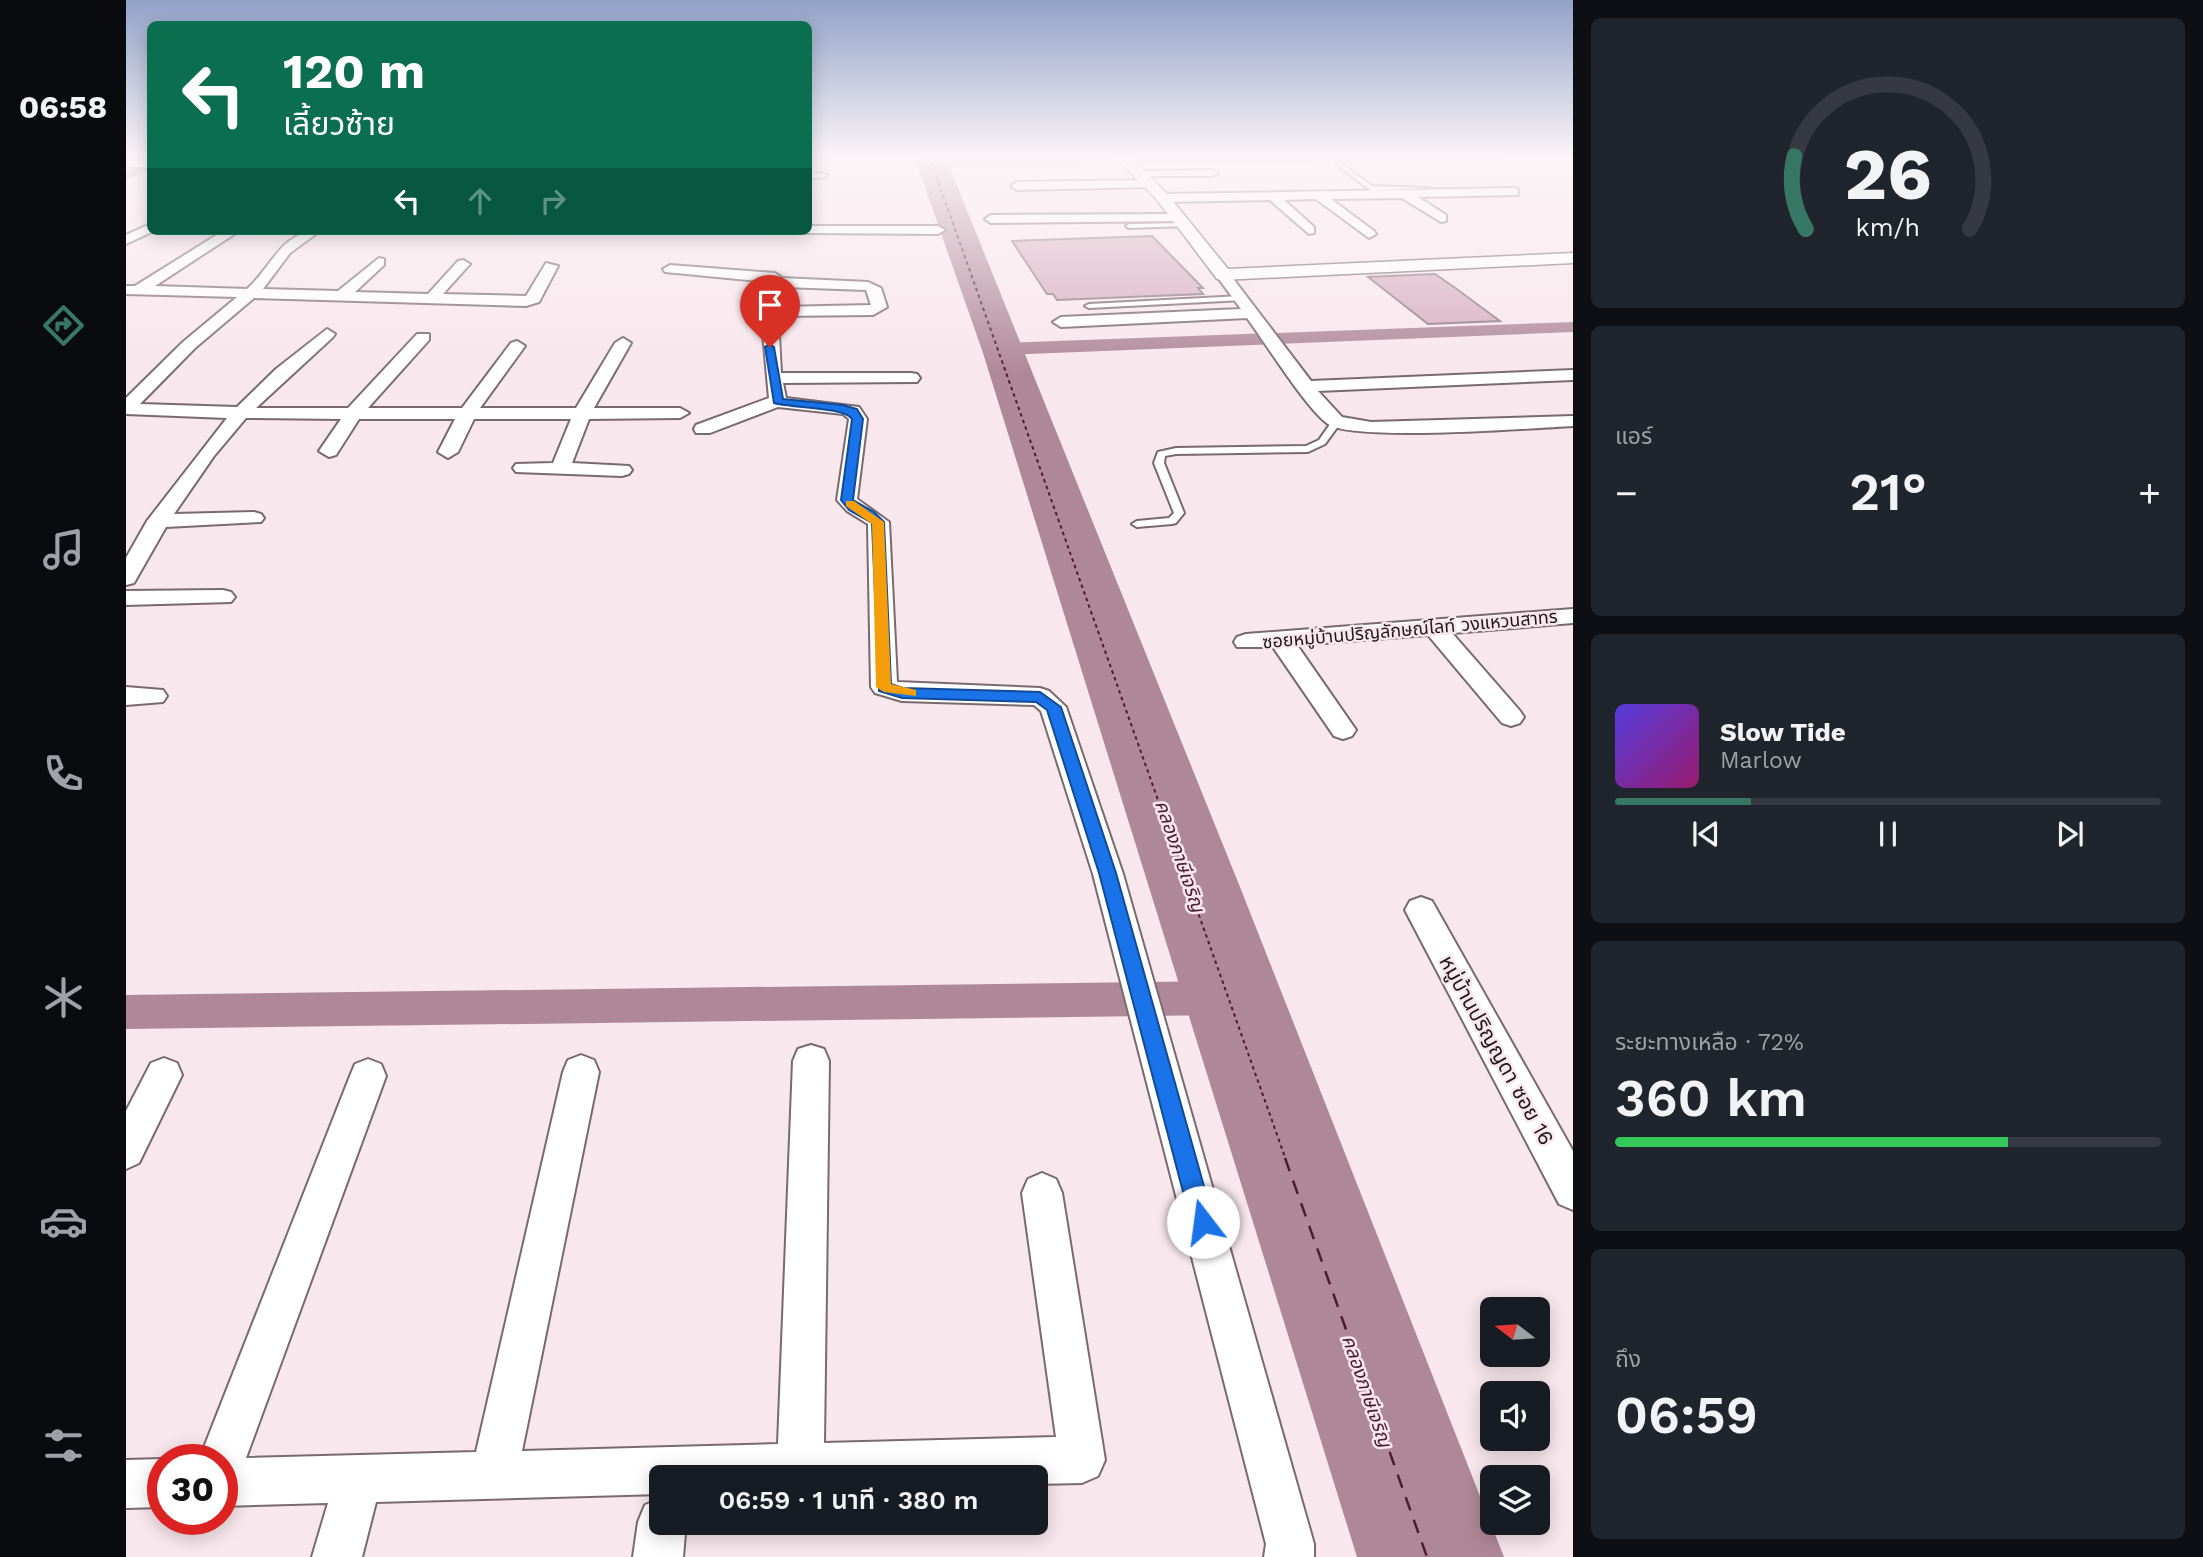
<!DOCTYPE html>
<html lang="th">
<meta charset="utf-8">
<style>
:root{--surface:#171b24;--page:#20242c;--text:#f1f3f6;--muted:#9ea1a6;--line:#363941;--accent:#377766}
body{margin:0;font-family:"Work Sans","Noto Sans Thai",sans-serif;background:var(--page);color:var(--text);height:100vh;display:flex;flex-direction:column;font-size:26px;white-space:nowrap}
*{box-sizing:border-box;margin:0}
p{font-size:23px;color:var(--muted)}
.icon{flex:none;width:38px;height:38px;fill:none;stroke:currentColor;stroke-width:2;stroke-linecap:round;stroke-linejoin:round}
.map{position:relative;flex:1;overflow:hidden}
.sheet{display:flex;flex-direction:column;gap:18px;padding:18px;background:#0d0f14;width:630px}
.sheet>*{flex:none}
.top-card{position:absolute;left:21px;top:21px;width:665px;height:214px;border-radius:10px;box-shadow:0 4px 18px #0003;background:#0b6e4f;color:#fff;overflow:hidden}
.needle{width:46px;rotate:287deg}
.tools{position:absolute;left:1354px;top:1297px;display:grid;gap:14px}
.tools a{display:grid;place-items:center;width:70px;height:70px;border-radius:10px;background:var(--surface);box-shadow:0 4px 18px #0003;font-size:35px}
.speed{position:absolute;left:21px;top:1444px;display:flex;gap:14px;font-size:35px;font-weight:700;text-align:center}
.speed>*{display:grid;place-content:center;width:91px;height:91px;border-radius:50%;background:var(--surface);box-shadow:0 4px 18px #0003;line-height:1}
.speed .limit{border:10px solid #d22;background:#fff;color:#111}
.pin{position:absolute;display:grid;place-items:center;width:60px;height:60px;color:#fff;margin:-72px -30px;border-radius:50% 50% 50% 0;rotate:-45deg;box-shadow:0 0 7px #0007}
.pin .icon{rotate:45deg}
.me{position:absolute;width:77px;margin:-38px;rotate:345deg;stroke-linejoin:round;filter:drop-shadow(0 0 5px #0008)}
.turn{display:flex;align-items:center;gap:24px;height:147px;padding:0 21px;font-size:32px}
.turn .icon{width:91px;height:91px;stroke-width:2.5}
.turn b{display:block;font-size:49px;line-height:60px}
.lanes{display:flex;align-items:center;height:66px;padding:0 21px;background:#0003;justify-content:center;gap:35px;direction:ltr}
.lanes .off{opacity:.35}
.big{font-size:52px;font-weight:600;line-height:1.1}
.sheet .tile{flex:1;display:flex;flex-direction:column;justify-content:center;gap:10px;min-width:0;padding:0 24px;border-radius:10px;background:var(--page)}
.sheet .dial{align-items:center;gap:0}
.dial svg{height:182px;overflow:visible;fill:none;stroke:var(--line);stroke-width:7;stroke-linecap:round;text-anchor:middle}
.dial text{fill:var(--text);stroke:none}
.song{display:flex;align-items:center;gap:21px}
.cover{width:84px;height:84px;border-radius:10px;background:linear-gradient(135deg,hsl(250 70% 55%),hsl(320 70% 35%))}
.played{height:7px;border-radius:4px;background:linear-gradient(90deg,var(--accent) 25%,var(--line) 25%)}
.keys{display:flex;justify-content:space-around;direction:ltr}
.heat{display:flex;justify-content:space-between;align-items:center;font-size:38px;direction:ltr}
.charge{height:10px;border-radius:5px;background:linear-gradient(90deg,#34c759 72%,var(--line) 0)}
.trip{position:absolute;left:523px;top:1465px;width:399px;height:70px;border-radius:10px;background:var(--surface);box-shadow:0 4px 18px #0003;font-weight:600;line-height:70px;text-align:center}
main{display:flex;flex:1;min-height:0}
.tab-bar{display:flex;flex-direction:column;width:126px;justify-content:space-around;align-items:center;background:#090b0e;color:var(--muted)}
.tab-bar .icon{width:49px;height:49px}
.tab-bar .selected{color:var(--accent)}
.tab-bar b{font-size:32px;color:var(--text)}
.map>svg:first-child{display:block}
.water{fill:#af8897}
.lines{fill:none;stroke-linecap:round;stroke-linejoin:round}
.canal{fill:#af8897;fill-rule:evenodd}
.ferry-far1{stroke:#4e1b33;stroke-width:2;stroke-dasharray:3.5 3.5;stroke-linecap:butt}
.ferry{stroke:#4e1b33;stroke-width:2.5;stroke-dasharray:14 10;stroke-linecap:butt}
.building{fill:#d6adbd;stroke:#897a80;stroke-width:2}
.service-casing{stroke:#796a70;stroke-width:4}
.minor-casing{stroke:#796a70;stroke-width:4}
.tertiary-casing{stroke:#796a70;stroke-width:3}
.service{fill:#fff;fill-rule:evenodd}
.minor{fill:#fff;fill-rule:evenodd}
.tertiary{fill:#fff;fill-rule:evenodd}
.route{fill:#1a73e8;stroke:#114b97;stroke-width:2}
.slow{fill:#f59e0b}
.labels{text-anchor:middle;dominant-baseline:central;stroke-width:5;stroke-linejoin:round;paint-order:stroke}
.street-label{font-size:18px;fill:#201a1c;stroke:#f8e7ed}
.water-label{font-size:19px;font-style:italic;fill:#4e1b33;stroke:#f8e7ed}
.near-street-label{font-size:21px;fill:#201a1c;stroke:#f8e7ed}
</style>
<main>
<nav class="tab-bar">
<b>06:58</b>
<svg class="icon selected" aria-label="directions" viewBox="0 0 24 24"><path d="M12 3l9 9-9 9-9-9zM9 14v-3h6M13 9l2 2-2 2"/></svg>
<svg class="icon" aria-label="music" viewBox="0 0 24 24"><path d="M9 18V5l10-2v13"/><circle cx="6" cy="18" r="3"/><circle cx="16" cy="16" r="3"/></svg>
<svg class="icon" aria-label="phone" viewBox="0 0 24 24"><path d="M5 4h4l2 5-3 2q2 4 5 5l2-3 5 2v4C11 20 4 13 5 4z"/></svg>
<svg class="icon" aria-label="climate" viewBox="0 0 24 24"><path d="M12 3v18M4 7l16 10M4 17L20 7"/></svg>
<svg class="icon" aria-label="car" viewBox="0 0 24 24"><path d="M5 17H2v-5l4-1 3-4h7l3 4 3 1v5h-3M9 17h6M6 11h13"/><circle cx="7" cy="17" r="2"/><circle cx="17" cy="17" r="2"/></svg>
<svg class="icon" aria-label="filters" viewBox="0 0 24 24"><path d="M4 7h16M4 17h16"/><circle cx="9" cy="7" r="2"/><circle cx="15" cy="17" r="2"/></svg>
</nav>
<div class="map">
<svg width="1447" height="1557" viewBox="0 0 1447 1557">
<rect width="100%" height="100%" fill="#f8e7ed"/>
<path class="water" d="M788,156H819L1114,887L1378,1557H1231L857,353Z"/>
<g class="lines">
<path class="canal" d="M982,156H1387L1381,160L806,165L800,161L806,157Z
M24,161V170L0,180V171Z
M1447,322V332L877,355L868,349L877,343Z
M1098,981L1112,986L1117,998L1112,1010L1098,1015L0,1029V995Z"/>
<path class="ferry-far1" d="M803,156L1160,1160"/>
<path class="ferry" d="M1159,1158L1301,1557"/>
</g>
<path class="building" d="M1026,236L1077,288H1072L1077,294L931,300L927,294H921L886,241Z
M1309,274L1328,287L1374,321L1302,324L1242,277Z"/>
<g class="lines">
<defs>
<path id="service" d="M1211,163H1215L1246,186L1303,188L1251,190L1252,193H1248L1211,165Z
M1059,223L1061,226L1003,228L1000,226L1003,224Z
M1115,296H1118V300L963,308L959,306L963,304Z
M1207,420L1215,422L1199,444L1182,452L1050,454L1039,456L1038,463L1058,513L1050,523L1046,524L1011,527L1006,524L1011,521L1043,518L1048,513L1028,463L1032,452L1050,448L1180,446L1193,440Z"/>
<path id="minor" d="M0,160L24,162V168L0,166Z
M682,171L701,175L695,178H682Z
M1013,171L1086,170L1092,173L1086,176H1009V172Z
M1022,180L1028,184L1026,187L891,190L885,186L891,182Z
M1388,188L1392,189V195L1292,197L1320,215V221L1315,222L1276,198L1205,199L1248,231L1250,234L1243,238L1190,199L1158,200L1188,227V233L1183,234L1144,200L1037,202L1031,198L1037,194Z
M1053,214L1058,215V221L865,223L859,219L865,215Z
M24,224V231H28L0,244V235Z
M682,226H812L819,230L812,234L677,233L682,231Z
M97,231H113L29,286L121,289C146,267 155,231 194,231L164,253L137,289L212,291L253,258L258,259V265L229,292L302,294L332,261L337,260L344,264L317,294L400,296L420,263L432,266L413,302L400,306L128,298L69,348L14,404L111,407L150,369L201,329L209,334L207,337L130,408H222L291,334H303V340L242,408H336L385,343L391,341L399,346L354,408H450L489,343L497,338L505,343L468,408H554L563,413L554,418L463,419L446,463L503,466L506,470L503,474L496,476L390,472L387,468L390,464L427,463L445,419H348L332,452L322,458L312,452L329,419H233L210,455L203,457L193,451L215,419L120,418L88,456L48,514L128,512L135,514L138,518L135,522L40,527L8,583L0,585V558L21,521L101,418L0,414V398L57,342L111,297L0,294V286H9Z
M544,265L649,273L656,278L742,282L755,288L761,307L747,315L652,316L655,373H785L791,374L794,378L791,382L657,383L660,398L733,407L741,419L731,499L763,522L771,682L914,688L923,691L940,707L997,874L1188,1544V1557H1138L1140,1544L967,874L915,711L908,705L776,701L749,693L745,687L742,524L721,511L711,500L723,419L717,414L652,407L584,433H570L568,429L570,425L643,398L636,323L643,282L539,272L537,269ZM658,287L740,290L745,305L653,307Z
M1097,271L1102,272L1185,381L1447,370V380L1192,391L1216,417L1245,422L1447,416V426C1406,428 1227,442 1202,424C1181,410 1139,342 1121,318L935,327L927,322L935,317L1115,309L1090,275Z
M97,590L105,592L109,597L105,602L0,605V591Z
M1447,609V623L1326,633L1394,711L1398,717L1394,723L1385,726L1376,723L1302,635L1171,645L1230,730L1226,736L1217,739L1208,736L1147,647H1111L1108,642L1111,637L1120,634Z
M0,687L37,690L41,696L37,702L0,705Z
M1295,897L1306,901L1447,1151V1210L1433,1204L1279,910L1284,901Z
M685,1045L698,1049L703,1061L698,1443L930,1437L896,1193L902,1179L916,1173L930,1179L936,1193L979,1460L972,1476L956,1483L910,1484V1477H536V1494L250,1502L236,1557H186L202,1503L96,1506V1460H73L224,1076L229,1064L242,1059L255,1064L260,1076L120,1458L350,1452L437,1072L442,1060L455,1055L468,1060L473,1072L396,1451L652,1444L667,1061L672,1049Z
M38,1058L51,1063L56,1075L13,1163L0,1169V1111L25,1063Z
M0,1460L37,1459V1507L0,1508Z
M536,1498V1522H560L557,1557H507L512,1522L519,1505Z"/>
<path id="tertiary" d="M989,156H1004L1042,195L1102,269L1447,253V263L1097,280L1091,279L1032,201Z"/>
</defs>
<use href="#service" class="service-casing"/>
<use href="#minor" class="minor-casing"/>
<use href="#tertiary" class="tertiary-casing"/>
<use href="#service" class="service"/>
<use href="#minor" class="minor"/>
<use href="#tertiary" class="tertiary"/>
</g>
<linearGradient id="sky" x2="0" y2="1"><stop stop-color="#91a2c8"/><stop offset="0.42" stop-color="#fcf4f7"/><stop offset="1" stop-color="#fcf4f7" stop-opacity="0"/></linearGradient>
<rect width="1447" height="374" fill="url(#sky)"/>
<path class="route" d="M644,344L648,347L657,399L717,405L731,409L737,419L727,500L748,512L758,522L765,684L777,688L914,692L935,707L990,873L1088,1222L1085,1230L1077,1234L1069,1230L1065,1222L973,873L921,710L910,702L776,698L753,691L746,523L723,510L715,500L726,419C719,407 665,408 648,403L639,347Z"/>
<path class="slow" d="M720,501H728L758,522L765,684L790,690V696L758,692L750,687L746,524L720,506Z"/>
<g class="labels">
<g class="street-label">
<text transform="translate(1284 629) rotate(-5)">ซอยหมู่บ้านปริญลักษณ์ไลท์ วงแหวนสาทร</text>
</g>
<g class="water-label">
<text transform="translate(1054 856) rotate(71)">คลองภาษีเจริญ</text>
<text transform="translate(1241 1391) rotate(71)">คลองภาษีเจริญ</text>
</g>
<g class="near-street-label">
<text transform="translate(1371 1050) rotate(61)">หมู่บ้านปริญญดา ซอย 16</text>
</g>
</g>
</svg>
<div class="tools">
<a><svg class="needle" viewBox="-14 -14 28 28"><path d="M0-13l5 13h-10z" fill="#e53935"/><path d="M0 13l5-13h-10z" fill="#9ea1a6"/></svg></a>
<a><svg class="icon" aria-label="sound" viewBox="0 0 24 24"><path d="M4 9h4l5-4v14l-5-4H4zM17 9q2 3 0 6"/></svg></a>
<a><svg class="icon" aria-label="layers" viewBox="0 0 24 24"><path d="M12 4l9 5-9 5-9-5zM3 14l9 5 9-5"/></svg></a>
</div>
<div class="speed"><div class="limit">30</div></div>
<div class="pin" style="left:644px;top:347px;background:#d93025"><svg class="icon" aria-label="arrive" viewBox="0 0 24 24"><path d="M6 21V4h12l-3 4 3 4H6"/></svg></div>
<svg class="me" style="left:1077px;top:1222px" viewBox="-20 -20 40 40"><circle r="19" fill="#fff"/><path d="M0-13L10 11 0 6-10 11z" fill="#1a73e8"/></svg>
<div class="trip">06:59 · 1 นาที · 380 m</div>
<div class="top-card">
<div class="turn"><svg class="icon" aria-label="left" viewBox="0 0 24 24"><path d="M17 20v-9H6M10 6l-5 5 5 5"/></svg><div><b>120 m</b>เลี้ยวซ้าย</div></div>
<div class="lanes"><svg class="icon" aria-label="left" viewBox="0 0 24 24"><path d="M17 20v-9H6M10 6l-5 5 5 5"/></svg><svg class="icon off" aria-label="ahead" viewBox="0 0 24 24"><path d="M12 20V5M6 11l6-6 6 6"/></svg><svg class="icon off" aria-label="right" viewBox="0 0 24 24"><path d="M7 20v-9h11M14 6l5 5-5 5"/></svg></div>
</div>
</div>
<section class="sheet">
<div class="tile dial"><svg viewBox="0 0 100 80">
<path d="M14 69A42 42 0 1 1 86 69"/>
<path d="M14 69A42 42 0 0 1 9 37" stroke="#377766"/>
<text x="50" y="56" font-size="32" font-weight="700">26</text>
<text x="50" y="72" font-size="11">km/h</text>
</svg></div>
<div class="tile"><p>แอร์</p>
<div class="heat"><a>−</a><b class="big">21°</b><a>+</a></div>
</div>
<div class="tile">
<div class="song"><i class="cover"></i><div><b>Slow Tide</b><p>Marlow</p></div></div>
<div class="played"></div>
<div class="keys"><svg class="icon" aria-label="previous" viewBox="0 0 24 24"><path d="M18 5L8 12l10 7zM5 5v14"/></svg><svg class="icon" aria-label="pause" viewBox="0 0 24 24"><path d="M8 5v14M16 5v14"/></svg><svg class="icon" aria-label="next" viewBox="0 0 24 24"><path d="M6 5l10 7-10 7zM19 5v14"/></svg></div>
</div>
<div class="tile"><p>ระยะทางเหลือ · 72%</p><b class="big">360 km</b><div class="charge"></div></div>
<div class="tile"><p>ถึง</p><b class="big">06:59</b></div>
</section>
</main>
